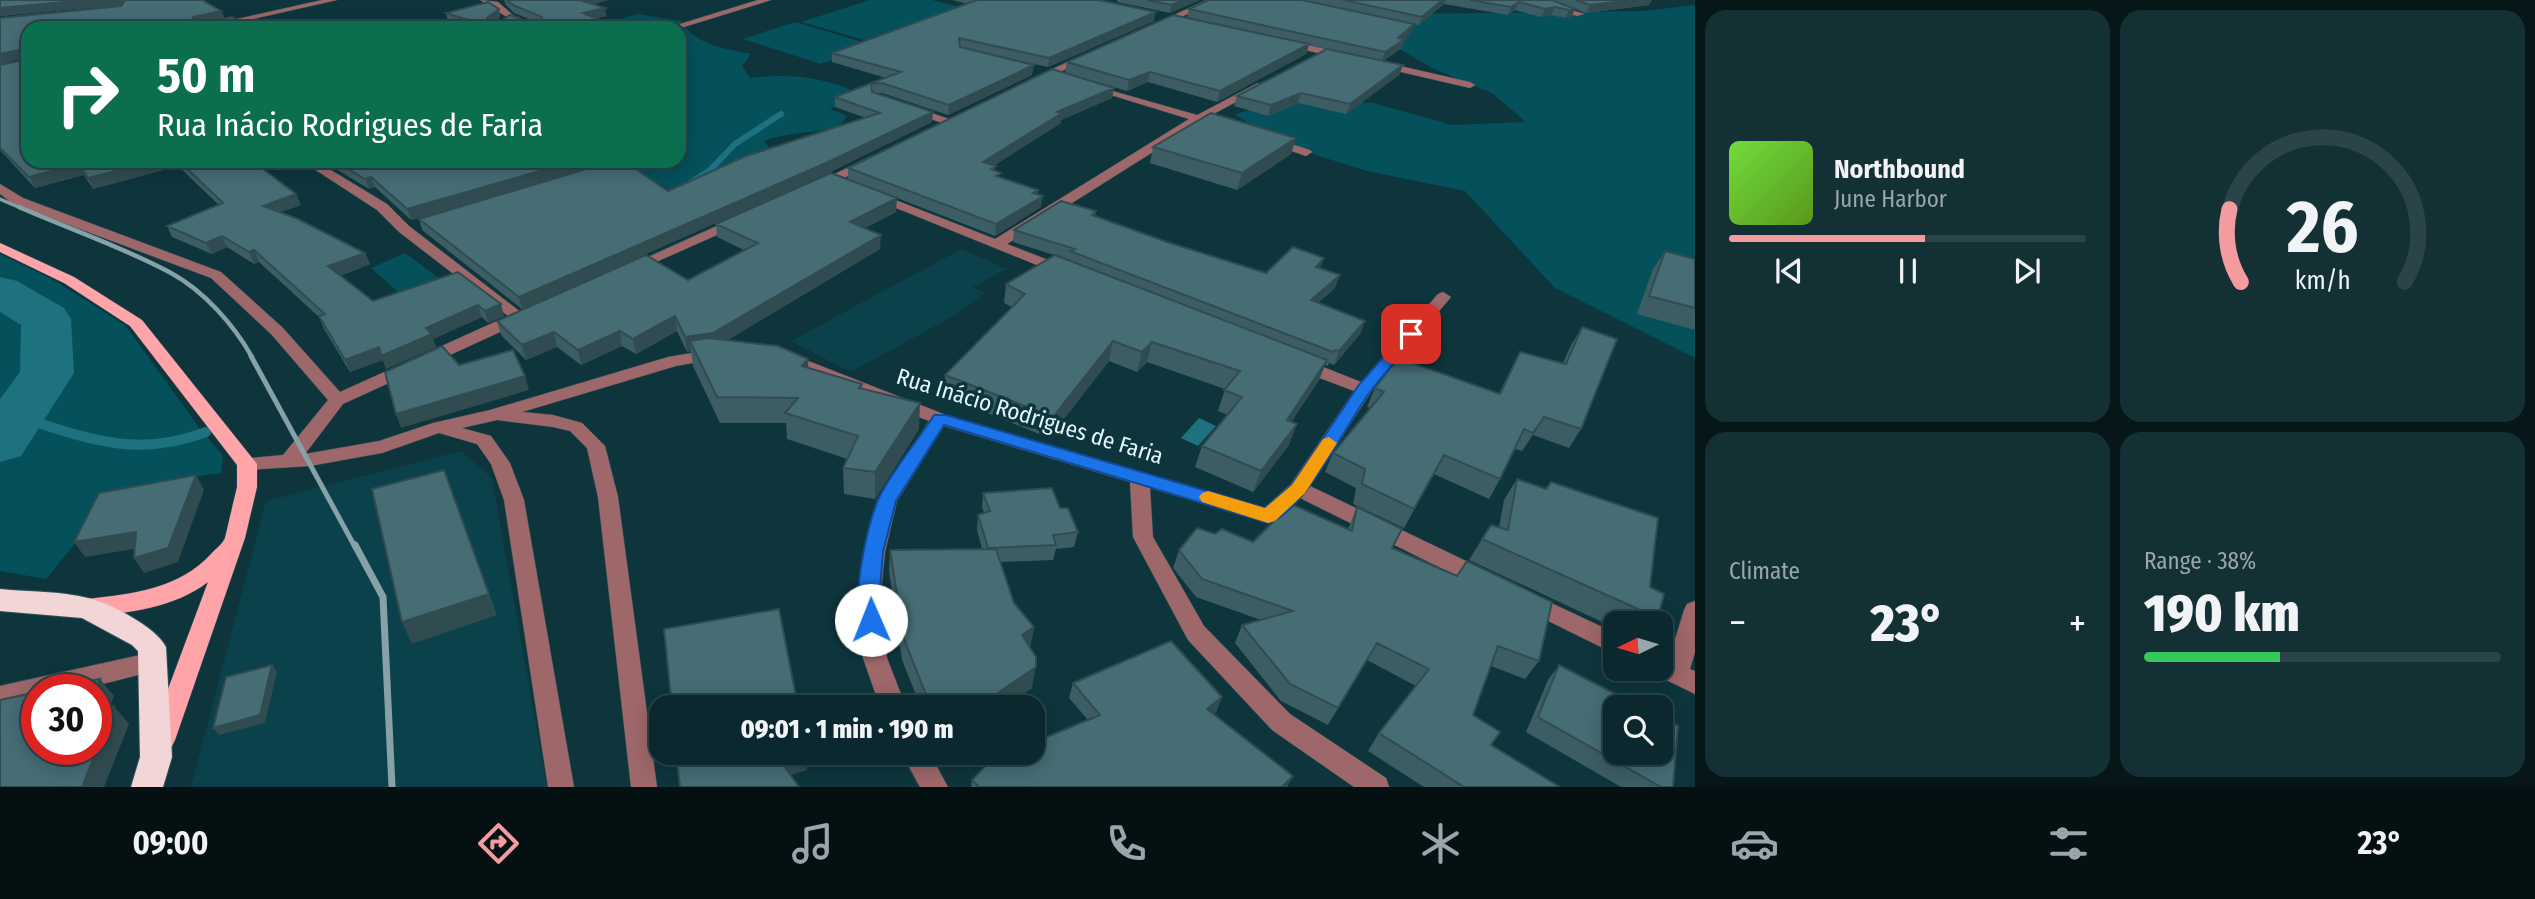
<!DOCTYPE html>
<meta charset="utf-8">
<style>
:root{--surface:#0a282d;--page:#133035;--text:#f1f3f6;--muted:#99a6aa;--line:#2a4449;--accent:#f49b9f}
body{margin:0;font-family:"Fira Sans Condensed",sans-serif;background:var(--page);color:var(--text);height:100vh;display:flex;flex-direction:column;font-size:26px;white-space:nowrap}
*{box-sizing:border-box;margin:0}
p{font-size:23px;color:var(--muted)}
.icon{flex:none;width:38px;height:38px;fill:none;stroke:currentColor;stroke-width:2;stroke-linecap:round;stroke-linejoin:round}
.map{position:relative;flex:1;overflow:hidden}
.details{display:flex;flex-direction:column;gap:10px;padding:10px;background:#061619;width:840px}
.details>*{flex:none}
.banner{position:absolute;left:21px;top:21px;width:665px;height:147px;border-radius:21px;box-shadow:0 4px 18px #0003,0 0 0 2px var(--line);background:#0b6e4f;color:#fff;overflow:hidden}
.needle{width:46px;rotate:265deg}
.controls{position:absolute;left:1603px;top:611px;display:grid;gap:14px}
.controls a{display:grid;place-items:center;width:70px;height:70px;border-radius:14px;background:var(--surface);box-shadow:0 4px 18px #0003,0 0 0 2px var(--line);font-size:35px}
.speed{position:absolute;left:21px;top:674px;display:flex;gap:14px;font-size:35px;font-weight:700;text-align:center}
.speed>*{display:grid;place-content:center;width:91px;height:91px;border-radius:50%;background:var(--surface);box-shadow:0 4px 18px #0003,0 0 0 2px var(--line);line-height:1}
.speed .limit{border:10px solid #d22;background:#fff;color:#111}
.pin{position:absolute;display:grid;place-items:center;width:60px;height:60px;color:#fff;margin:-30px;border-radius:14px;box-shadow:0 4px 10px #0006}
.me{position:absolute;width:77px;margin:-38px;rotate:359deg;stroke-linejoin:round;filter:drop-shadow(0 0 5px #0008)}
.turn{display:flex;align-items:center;gap:24px;height:147px;padding:0 21px;font-size:32px}
.turn .icon{width:91px;height:91px;stroke-width:2.5}
.turn b{display:block;font-size:49px;line-height:60px}
.big{font-size:52px;font-weight:800;line-height:1.1}
.details .tile{flex:1;display:flex;flex-direction:column;justify-content:center;gap:10px;min-width:0;padding:0 24px;border-radius:21px;background:var(--page)}
.details .dial{align-items:center;gap:0}
.dial svg{height:182px;overflow:visible;fill:none;stroke:var(--line);stroke-width:7;stroke-linecap:round;text-anchor:middle}
.dial text{fill:var(--text);stroke:none}
.song{display:flex;align-items:center;gap:21px}
.cover{width:84px;height:84px;border-radius:10px;background:linear-gradient(135deg,hsl(100 70% 55%),hsl(90 70% 35%))}
.played{height:7px;border-radius:4px;background:linear-gradient(90deg,var(--accent) 55%,var(--line) 55%)}
.keys{display:flex;justify-content:space-around;direction:ltr}
.heat{display:flex;justify-content:space-between;align-items:center;font-size:38px;direction:ltr}
.charge{height:10px;border-radius:5px;background:linear-gradient(90deg,#34c759 38%,var(--line) 0)}
.details .tiles{flex:1;display:grid;gap:10px;grid-template-columns:repeat(2,1fr)}
.trip{position:absolute;left:649px;top:695px;width:396px;height:70px;border-radius:21px;background:var(--surface);box-shadow:0 4px 18px #0003,0 0 0 2px var(--line);font-weight:800;line-height:70px;text-align:center}
.dock{display:flex;height:112px;justify-content:space-around;align-items:center;background:#041012;color:var(--muted)}
.dock .icon{width:49px;height:49px}
.dock .current{color:var(--accent)}
.dock b{font-size:32px;color:var(--text)}
main{display:flex;flex:1;min-height:0}
.map>svg:first-child{display:block}
.built{fill:#0a414a}
.green{fill:#04505b}
.water{fill:#1e7280}
.lines{fill:none;stroke-linecap:round;stroke-linejoin:round}
.stream-far1{stroke:#1e7280;stroke-width:6}
.stream{stroke:#1e7280;stroke-width:10}
.river{fill:#1e7280;fill-rule:evenodd}
.minor-casing{stroke:#30545b;stroke-width:1}
.major-casing{stroke:#30545b;stroke-width:1}
.highway-casing{stroke:#30545b;stroke-width:2}
.minor{fill:#9e6769;fill-rule:evenodd}
.major{fill:#ffa4a8;fill-rule:evenodd}
.highway{fill:#f2d5d6;fill-rule:evenodd}
.rail-far3{stroke:#86a2a8;stroke-width:3.5}
.rail-far2{stroke:#86a2a8;stroke-width:4.5}
.rail-far1{stroke:#86a2a8;stroke-width:5}
.rail{stroke:#86a2a8;stroke-width:7}
.wall{fill:#3c5d64}
.shaded-wall{fill:#314c51}
.building{fill:#466c74;stroke:#314c51;stroke-width:2}
.route{fill:#1a73e8;stroke:#114b97;stroke-width:2}
.slow{fill:#f59e0b}
.labels{text-anchor:middle;dominant-baseline:central;stroke-width:7;stroke-linejoin:round;paint-order:stroke}
.street-label{font-size:23px;fill:#e2f7fb;stroke:#0e353c}
</style>
<main>
<div class="map">
<svg width="1695" height="787" viewBox="0 0 1695 787">
<rect width="100%" height="100%" fill="#0e353c"/>
<path class="built" d="M961,249L1007,269L973,287L985,293L957,314L851,372L791,341Z
M461,451L492,478L547,787H191L266,501Z"/>
<path class="green" d="M870,0H932L968,9L875,43L801,22Z
M1695,5V358L1555,288L1465,191L1367,171L1284,145L1234,114L1294,100L1373,103L1452,125L1526,122L1492,93L1434,69L1396,47L1411,14L1644,11Z
M638,14L681,21C696,46 724,48 751,54L742,66L750,78C791,73 825,77 863,95L830,109L847,116L838,128C816,132 783,133 764,141L773,154L686,191L669,189L630,169L648,161H679V28H627L623,18Z
M795,22L873,45L821,64L743,39Z
M405,253L447,284L404,297L371,268Z
M0,254L52,279L125,325L200,429L223,456L221,473L185,478L108,503L46,579L0,571Z"/>
<path class="water" d="M1199,418L1216,426L1198,446L1181,438Z"/>
<g class="lines">
<path class="stream-far1" d="M690,183L710,170L735,144L781,114"/>
<path class="stream" d="M17,416C86,438 135,459 206,432"/>
<path class="river" d="M0,277L17,281L64,308L71,319L74,373L21,456L0,462V399L20,372L21,325L0,312Z"/>
<defs>
<path id="minor" d="M322,0H337L213,28H197Z
M480,0L498,2L513,15L543,28C518,28 500,12 480,0Z
M758,0H771L684,27L677,25Z
M1206,0H1217L1160,27L1153,25Z
M1529,0H1542L1584,14L1577,16Z
M1286,40L1347,54L1349,56L1344,59L1283,45V41Z
M1087,53L1092,56L1090,58L1040,81L1031,79Z
M1378,61L1470,82L1475,85L1470,88L1375,66L1373,64Z
M1258,83L1263,86L1262,88L1206,118V122L1199,123L1007,244L1069,268L1071,271L1069,274H1059L869,197L875,193L880,194L995,239L1189,119L1088,88V84L1197,115Z
M911,106L952,120L953,122L948,125L907,111L906,109Z
M1272,138L1310,150L1312,152L1306,156L1268,143V139Z
M869,157L873,158V164L823,188H815L813,185Z
M302,161H316L387,204L409,226L527,317L524,321L343,404L305,454L379,441L433,423L490,410L668,357L715,349L723,354L721,358L676,366L522,412L553,415L582,423L605,446L618,497L657,787H631L598,497L587,448L570,431L553,427L497,420L462,428L491,436L510,463L524,500L574,787H548L504,500L491,464L477,444L439,433L382,453L310,466L247,470L240,469L237,464L240,459L283,455L328,400L271,334L211,278L13,204L0,194V184L23,198L221,272L283,328L340,392L508,316L399,232L377,210Z
M622,161H641L605,174L599,170Z
M739,216L746,220L744,223L638,270H628L626,267Z
M1443,292L1451,297L1371,392L1310,486L1491,573L1494,579L1491,585L1483,587L1475,585L1300,498L1275,521L1268,523L1150,488L1153,537L1204,626L1290,714L1386,778L1389,787H1354L1272,730L1188,640L1133,537L1130,482L944,426L897,501L885,552L880,602L887,658L906,707H880L863,658L858,602L863,552L877,500L929,421L781,363L779,359L781,355H793L946,415L1264,508L1291,484L1354,391L1296,369L1294,365L1296,361H1308L1361,382L1438,294Z
M1530,593L1615,633V654L1522,608L1519,602L1522,596Z
M1695,601V652L1690,669L1695,671V694L1652,673L1650,668H1661V656L1669,659L1684,610L1687,604Z
M154,652L162,655L166,662L162,669L79,690H37V699L0,708V686Z
M901,752H929L948,787H920Z"/>
<path id="major" d="M0,243L74,277L142,320L257,464V487L245,538L175,740L171,748L162,752L153,748L149,740L208,582C174,608 128,613 87,617L79,614L76,608L79,602L87,599C132,594 179,589 211,554C216,548 222,545 225,538L237,487V465L130,326L64,283L0,252Z"/>
<path id="highway" d="M0,589C29,592 60,591 88,598C110,603 156,627 166,647L172,757L163,787H131L140,757L138,651L132,645L82,618L0,611Z"/>
</defs>
<use href="#minor" class="minor-casing"/>
<use href="#major" class="major-casing"/>
<use href="#highway" class="highway-casing"/>
<use href="#minor" class="minor"/>
<use href="#major" class="major"/>
<use href="#highway" class="highway"/>
<path class="rail-far3" d="M0,199L23,209"/>
<path class="rail-far2" d="M19,207C69,229 123,247 171,273C204,291 234,325 252,357"/>
<path class="rail-far1" d="M251,356L355,547"/>
<path class="rail" d="M355,545L383,597L392,787"/>
</g>
<path class="wall" d="M0,0H202L221,11L225,19L236,20L239,28L28,161H268L263,169L301,205L280,212L365,253L370,264L340,276L373,301L458,272L504,316L488,323L482,317L433,339L436,347L386,369L383,360L350,372L324,329L319,317L259,262L254,264L227,247L212,254L172,237L167,226L219,205L178,166L93,189L84,175L35,188L0,150V65L24,60V58L0,64V18L121,5L0,16Z
M504,0H608L594,4L606,16L596,18L601,28L458,25L448,21L446,13L499,9L500,17L494,22H536L514,13L506,5Z
M952,0H1099L1154,21L1048,67L984,53L1032,75L948,115L882,93H876L933,112L932,122L826,174L522,309L422,230L419,219L668,191L866,118L835,107V97L886,78L832,62V53L967,4Z
M1117,0H1200L1170,13L1117,2Z
M1303,0H1652L1649,5L1586,13L1575,9L1571,17L1565,18L1551,15L1541,17L1515,10L1508,15L1444,4L1419,25L1414,24L1411,32L1404,39L1402,48L1383,61L1403,65L1399,75L1346,114L1298,103L1268,116L1234,106L1237,96L1327,49L1309,45L1306,54L1217,102L1148,82L1127,91L1065,73L1067,62L1258,33L1187,17L1189,9Z
M1114,88L1112,98L1061,120V123L993,166L1000,178L1038,190L1037,195L1041,207L995,236L848,179V168Z
M1296,138L1291,154L1237,190L1150,163L1153,147Z
M333,161H611V162L411,220L375,187L369,189L336,169Z
M1096,211L1095,216L1167,242L1266,273L1320,269L1335,288L1318,303L1365,321L1360,334L1334,365L1329,363L1328,366L1325,365L1319,380L1291,422L1289,445L1253,492L1195,467L1202,446L1228,415L1218,411L1225,389L1147,362L1137,372L1109,361L1049,438L943,395L945,375L1012,307L1004,303L1006,284L1054,255L1013,242L1014,230Z
M896,212L865,228L880,249L726,341L809,368L862,384V389L919,429L875,499L844,494L843,468L847,459L787,439L786,423H720L693,366L691,351L687,352L677,331L636,354L622,346L581,365L557,347L526,360L501,335L497,321L688,280L744,250L717,237L716,224Z
M1665,251L1695,259V330L1637,314L1653,269Z
M1582,327L1581,429L1569,448L1533,435L1522,451L1515,449L1500,479L1489,499L1434,474L1404,528L1353,504L1356,488L1325,472L1333,453L1371,408L1367,407L1375,388L1499,393L1520,352L1563,363L1571,345Z
M1517,479L1650,587L1658,618L1654,623H1615V628L1469,560L1482,539L1499,527L1504,500Z
M983,493L1060,508L1078,532L1074,547L1056,549L1053,560L1000,562L1014,603L1034,627L1030,647L1032,688L1005,707H921L902,660L889,571L890,550L982,549L977,530L978,515L984,513L982,507Z
M1357,507L1393,548L1539,661L1525,679L1491,666L1473,715L1491,745L1560,787H1424L1368,751L1379,733L1416,686L1367,660L1328,725L1281,701L1235,643L1242,625L1261,620L1196,597L1173,568L1179,550L1215,534L1253,542L1348,529Z
M1559,665L1661,787H1621L1526,732L1548,680Z
M1073,683L1222,697L1216,712L1213,714L1293,776L1287,787H971L972,780L1032,752L1088,720L1069,698Z"/>
<path class="shaded-wall" d="M86,0H125L127,4L0,16V8Z
M580,0H608L581,8Z
M1183,0H1200L1170,13L1171,5Z
M1442,0H1445L1444,4L1419,25L1422,17Z
M1632,0H1652L1649,5L1586,13L1590,5Z
M1519,2L1515,10L1508,15L1511,7Z
M1555,7L1551,15L1541,17L1545,9Z
M605,8L606,16L584,21L583,13Z
M499,9L500,17L488,26L487,18Z
M1575,9L1571,17L1565,18L1569,10Z
M221,11L225,19L196,25L192,22L193,17Z
M1156,12L1154,21L1048,67L1049,58Z
M236,20L239,28L227,21Z
M600,20V28H567Z
M1414,24L1411,32L1398,44L1405,39L1402,48L1382,61L1385,52L1398,38Z
M1309,44L1306,54L1217,102L1220,91Z
M23,49L27,57L0,64V54Z
M1034,65L1032,75L948,115L949,105Z
M1403,65L1399,75L1346,114L1350,104Z
M1150,72L1148,82L1127,91L1129,80Z
M1114,88L1112,98L1061,120V123L982,173L983,162L1057,112Z
M1301,93L1298,103L1268,116L1271,105Z
M933,112L932,122L826,174L522,309L519,297Z
M1296,138L1291,154L1237,190L1242,173Z
M154,161H176L178,166L93,189L88,178Z
M257,161H268L259,174L255,163Z
M575,161L611,162L411,220L407,209Z
M79,164L84,175L35,188L29,177Z
M371,177L375,187L369,189L365,179Z
M1038,190L1036,200L1043,196L1041,207L995,236L996,224L1033,193Z
M296,194L301,205L268,217L263,206Z
M897,198L896,212L850,236V222Z
M881,235L880,249L714,348L690,341L691,351L687,352L685,337Z
M222,236L227,247L212,254L206,243Z
M254,250L259,262L254,264L249,252Z
M365,253L370,264L333,278L328,266Z
M1324,258L1319,271L1316,267Z
M1340,275L1335,288L1306,314L1311,300Z
M501,304L504,316L488,323L485,311Z
M478,305L482,317L433,339L436,347L386,369L383,360L350,372L345,360L379,347Z
M675,316L677,331L636,354L633,339Z
M1365,321L1360,334L1334,365L1339,351Z
M620,331L622,346L581,365L578,350Z
M554,332L557,347L526,360L522,345Z
M1113,341L1109,361L1049,438L1053,417Z
M1152,342L1147,362L1137,372L1142,352Z
M808,359L809,384L802,366Z
M1327,360L1319,380L1279,441L1287,420Z
M525,376L529,390L401,428L396,414Z
M920,403L919,429L875,499V472Z
M1544,417L1533,435L1522,451L1533,433Z
M1297,424L1289,445L1253,492L1261,471Z
M444,470L497,615L412,644L402,622Z
M196,475L204,490L178,562L144,573L134,558Z
M136,532L146,547L85,557L74,542Z
M1034,627L1030,648L1022,635Z
M272,665L277,672L265,723L219,735L213,728Z
M1036,667L1032,688L1005,707H977Z
M100,679L114,696L99,731L96,727V690H95Z
M1222,697L1216,712L1201,723L1207,709Z
M114,706L129,724L104,787H82Z
M804,752H806L807,770L782,778L780,760Z
M1293,776L1287,787H1282Z"/>
<path class="building" d="M0,0H86L0,8Z
M125,0H202L221,11L193,17L192,22H210L232,17L236,20L227,21L240,28H28V161H154L88,178L79,164L29,177L0,148V65L24,60L26,51L23,49L0,54V18L121,6Z
M507,0H580L605,8L583,13L600,20L567,28H444L471,21L446,13L488,2L499,9L487,18L488,22H500L510,15L528,22H541L542,17L513,5Z
M977,0H1099L1156,12L1049,58L959,38L960,47L1034,65L949,105L882,83L871,84L872,92L933,112L826,163L519,297L419,219L613,161H624L668,191L746,156L880,113L835,97L901,72L832,53Z
M1147,0H1183L1171,5Z
M1208,0H1302L1414,24L1398,38L1405,39L1385,52L1189,9Z
M1343,0H1442L1422,17Z
M1470,0H1552L1575,9L1569,10L1555,7L1545,9L1519,2L1511,7Z
M1576,0H1632L1590,5Z
M1173,15L1309,44L1220,91L1150,72L1129,80L1067,62Z
M1327,49L1403,65L1350,104L1301,93L1271,105L1237,96Z
M1052,69L1114,88L1057,112L1062,113L983,162L996,166L991,169L1001,173L996,176L1038,190L1033,193L1043,196L996,224L848,168Z
M1211,113L1296,138L1242,173L1153,147Z
M179,161H257L255,163L296,194L263,206L298,219L365,253L328,266L373,301L458,272L501,304L485,311L478,305L426,328L432,334L381,356L379,347L345,360L319,316L325,314L254,250L249,252L222,236L206,243L167,226L223,203Z
M335,161H575L407,209L371,177L365,179Z
M831,173L897,198L850,222L881,235L713,333L685,337L675,316L633,339L620,331L578,350L554,332L522,345L497,321L646,255L688,280L758,243L716,224Z
M1061,201L1096,211L1092,215L1167,242L1266,273L1293,247L1324,258L1316,267L1340,275L1311,300L1365,321L1339,351L1335,350L1333,352L1070,251L1075,249L1014,230Z
M1665,251L1695,259V308L1649,296Z
M1055,255L1327,360L1287,420L1297,424L1261,471L1202,446L1242,397L1224,390L1240,371L1152,342L1142,352L1113,341L1053,417L945,375L1025,294L1006,284Z
M1582,327L1617,339L1581,429L1544,417L1533,433L1524,429L1500,479L1444,455L1414,509L1362,484L1365,469L1333,453L1384,392L1375,388L1398,358L1500,394L1520,352L1566,364Z
M708,338L778,346L808,359L802,366L862,384L859,388L920,403L875,472L843,468L858,436L785,413L798,398L717,397L690,341Z
M442,346L459,365L513,350L525,376L396,414L385,372Z
M444,470L489,594L402,622L372,489Z
M196,475L168,548L134,558L136,532L74,542L99,493Z
M1517,479L1546,489L1551,482L1658,518L1650,587L1664,594L1658,618L1482,539L1491,525L1508,530Z
M1052,488L1060,508H1068L1078,532L1053,535L1056,545L988,548L978,515L990,511L983,493Z
M1291,504L1352,531L1357,507L1402,529L1392,548L1457,576L1467,561L1552,602L1539,661L1498,646L1473,715L1500,732L1491,745L1560,787H1464L1379,733L1429,669L1377,643L1338,708L1290,684L1242,625L1293,611L1202,579L1179,550L1197,528L1215,534L1222,529L1253,542Z
M996,549L1014,603L1034,627L1022,635L1036,657V667L977,707H931L904,639L890,550Z
M779,609L798,707H672L664,629Z
M1171,641L1222,697L1207,709L1293,776L1282,787H979L972,780L999,752H1032V743L1100,715L1073,683Z
M272,665L260,715L213,728L226,677Z
M1559,665L1641,707H1615V752H1661V717L1678,726L1673,787H1661L1538,717Z
M100,679L95,690H48Z
M37,692V749H96V711L114,706L82,787H0V700Z
M676,752H804L780,760L799,787H680Z"/>
<path class="route" d="M1411,329L1418,334C1403,354 1385,372 1370,392C1346,424 1305,512 1268,523L944,425L896,501L883,552L879,602L881,620L878,626L871,629L863,626C850,600 867,527 878,500C888,476 919,439 934,415H946L1265,508L1292,485L1358,386L1406,331Z"/>
<path class="slow" d="M1329,437L1337,443L1305,493L1275,521L1268,523L1202,502L1199,497L1202,493L1208,491L1265,508L1292,485L1323,439Z"/>
<g class="labels">
<g class="street-label">
<text transform="translate(1030 416) rotate(17)">Rua Inácio Rodrigues de Faria</text>
</g>
</g>
</svg>
<div class="controls">
<a><svg class="needle" viewBox="-14 -14 28 28"><path d="M0-13l5 13h-10z" fill="#e53935"/><path d="M0 13l5-13h-10z" fill="#99a6aa"/></svg></a>
<a><svg class="icon" aria-label="search" viewBox="0 0 24 24"><circle cx="10" cy="10" r="6"/><path d="M15 15l6 6"/></svg></a>
</div>
<div class="speed"><div class="limit">30</div></div>
<div class="pin" style="left:1411px;top:334px;background:#d93025"><svg class="icon" aria-label="arrive" viewBox="0 0 24 24"><path d="M6 21V4h12l-3 4 3 4H6"/></svg></div>
<svg class="me" style="left:871px;top:620px" viewBox="-20 -20 40 40"><circle r="19" fill="#fff"/><path d="M0-13L10 11 0 6-10 11z" fill="#1a73e8"/></svg>
<div class="trip">09:01 · 1 min · 190 m</div>
<div class="banner">
<div class="turn"><svg class="icon" aria-label="right" viewBox="0 0 24 24"><path d="M7 20v-9h11M14 6l5 5-5 5"/></svg><div><b>50 m</b>Rua Inácio Rodrigues de Faria</div></div>
</div>
</div>
<section class="details">
<div class="tiles">
<div class="tile">
<div class="song"><i class="cover"></i><div><b>Northbound</b><p>June Harbor</p></div></div>
<div class="played"></div>
<div class="keys"><svg class="icon" aria-label="previous" viewBox="0 0 24 24"><path d="M18 5L8 12l10 7zM5 5v14"/></svg><svg class="icon" aria-label="pause" viewBox="0 0 24 24"><path d="M8 5v14M16 5v14"/></svg><svg class="icon" aria-label="next" viewBox="0 0 24 24"><path d="M6 5l10 7-10 7zM19 5v14"/></svg></div>
</div>
<div class="tile dial"><svg viewBox="0 0 100 80">
<path d="M14 69A42 42 0 1 1 86 69"/>
<path d="M14 69A42 42 0 0 1 9 37" stroke="#f49b9f"/>
<text x="50" y="56" font-size="32" font-weight="700">26</text>
<text x="50" y="72" font-size="11">km/h</text>
</svg></div>
<div class="tile"><p>Climate</p>
<div class="heat"><a>−</a><b class="big">23°</b><a>+</a></div>
</div>
<div class="tile"><p>Range · 38%</p><b class="big">190 km</b><div class="charge"></div></div>
</div>
</section>
</main>
<nav class="dock">
<b>09:00</b>
<svg class="icon current" aria-label="directions" viewBox="0 0 24 24"><path d="M12 3l9 9-9 9-9-9zM9 14v-3h6M13 9l2 2-2 2"/></svg>
<svg class="icon" aria-label="music" viewBox="0 0 24 24"><path d="M9 18V5l10-2v13"/><circle cx="6" cy="18" r="3"/><circle cx="16" cy="16" r="3"/></svg>
<svg class="icon" aria-label="phone" viewBox="0 0 24 24"><path d="M5 4h4l2 5-3 2q2 4 5 5l2-3 5 2v4C11 20 4 13 5 4z"/></svg>
<svg class="icon" aria-label="climate" viewBox="0 0 24 24"><path d="M12 3v18M4 7l16 10M4 17L20 7"/></svg>
<svg class="icon" aria-label="car" viewBox="0 0 24 24"><path d="M5 17H2v-5l4-1 3-4h7l3 4 3 1v5h-3M9 17h6M6 11h13"/><circle cx="7" cy="17" r="2"/><circle cx="17" cy="17" r="2"/></svg>
<svg class="icon" aria-label="filters" viewBox="0 0 24 24"><path d="M4 7h16M4 17h16"/><circle cx="9" cy="7" r="2"/><circle cx="15" cy="17" r="2"/></svg>
<b>23°</b>
</nav>
